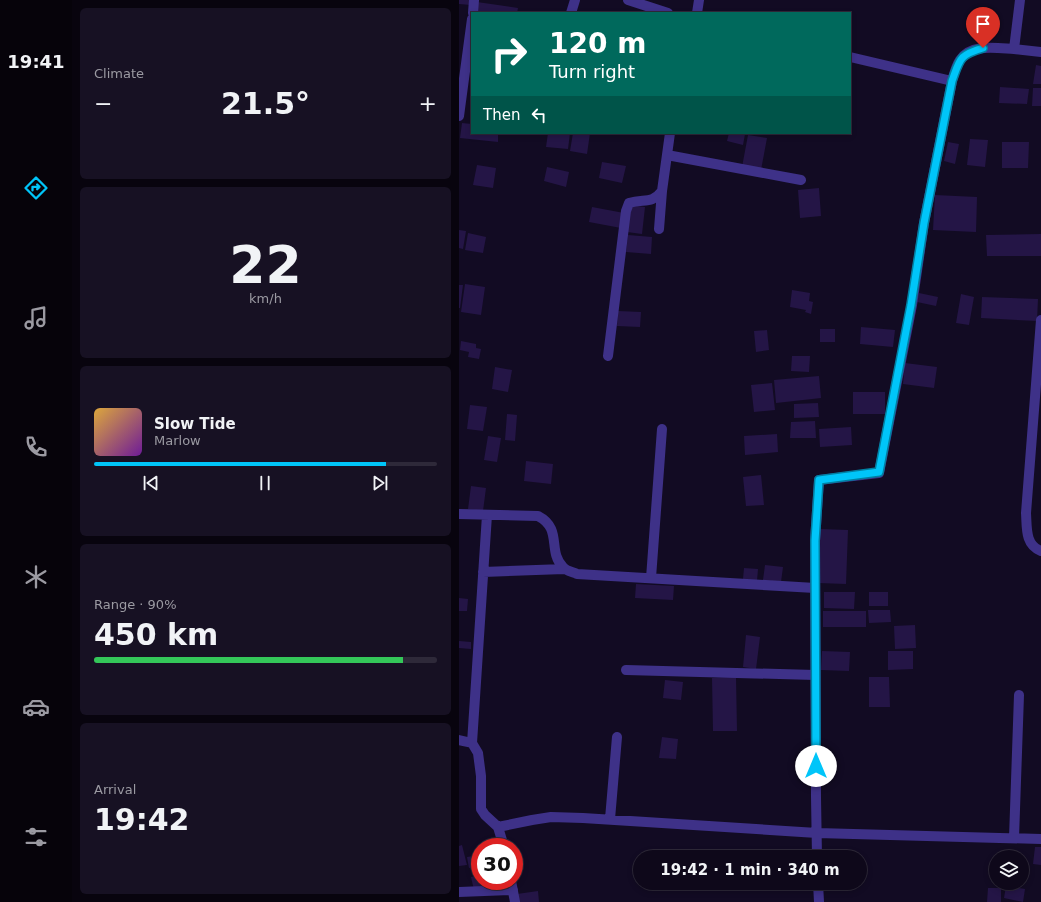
<!DOCTYPE html>
<meta charset="utf-8">
<style>
:root{--surface:#0e081a;--page:#171123;--text:#f1f3f6;--muted:#9b9aa2;--line:#2e2939;--accent:#00c5f9}
body{margin:0;font-family:"DejaVu Sans",sans-serif;background:var(--page);color:var(--text);height:100vh;display:flex;flex-direction:column;font-size:15px;white-space:nowrap}
*{box-sizing:border-box;margin:0}
p{font-size:13px;color:var(--muted)}
.icon{flex:none;width:22px;height:22px;fill:none;stroke:currentColor;stroke-width:2;stroke-linecap:round;stroke-linejoin:round}
.map{position:relative;flex:1;overflow:hidden}
.sheet{display:flex;flex-direction:column;gap:8px;padding:8px;background:#08040e;width:387px}
.sheet>*{flex:none}
.guide{position:absolute;left:12px;top:12px;width:380px;height:122px;border-radius:0px;box-shadow:0 2px 6px #0003,0 0 0 1px var(--line);background:#00695c;color:#fff;overflow:hidden}
.controls{position:absolute;left:530px;top:850px;display:grid;gap:8px}
.controls a{display:grid;place-items:center;width:40px;height:40px;border-radius:50%;background:var(--surface);box-shadow:0 2px 6px #0003,0 0 0 1px var(--line);font-size:20px}
.speed{position:absolute;left:12px;top:838px;display:flex;gap:8px;font-size:20px;font-weight:700;text-align:center}
.speed>*{display:grid;place-content:center;width:52px;height:52px;border-radius:50%;background:var(--surface);box-shadow:0 2px 6px #0003,0 0 0 1px var(--line);line-height:1}
.speed .limit{border:6px solid #d22;background:#fff;color:#111}
.pin{position:absolute;display:grid;place-items:center;width:34px;height:34px;color:#fff;margin:-41px -17px;border-radius:50% 50% 50% 0;rotate:-45deg;box-shadow:0 0 4px #0007}
.pin .icon{rotate:45deg}
.me{position:absolute;width:44px;margin:-22px;rotate:0deg;stroke-linejoin:round;filter:drop-shadow(0 0 3px #0008)}
.turn{display:flex;align-items:center;gap:14px;height:84px;padding:0 12px;font-size:18px}
.turn .icon{width:52px;height:52px;stroke-width:2.5}
.turn b{display:block;font-size:28px;line-height:34px}
.then{display:flex;align-items:center;height:38px;padding:0 12px;background:#0003;gap:8px;font-size:15px}
.big{font-size:30px;font-weight:700;line-height:1.1}
.sheet .widget{flex:1;display:flex;flex-direction:column;justify-content:center;gap:6px;min-width:0;padding:0 14px;border-radius:6px;background:var(--page)}
.sheet .dial{align-items:center;gap:0}
.dial b{font-size:52px;line-height:1}
.song{display:flex;align-items:center;gap:12px}
.cover{width:48px;height:48px;border-radius:6px;background:linear-gradient(135deg,hsl(40 70% 55%),hsl(280 70% 35%))}
.played{height:4px;border-radius:2px;background:linear-gradient(90deg,var(--accent) 85%,var(--line) 85%)}
.keys{display:flex;justify-content:space-around;direction:ltr}
.heat{display:flex;justify-content:space-between;align-items:center;font-size:22px;direction:ltr}
.charge{height:6px;border-radius:3px;background:linear-gradient(90deg,#34c759 90%,var(--line) 0)}
.trip{position:absolute;left:174px;top:850px;width:234px;height:40px;border-radius:20px;background:var(--surface);box-shadow:0 2px 6px #0003,0 0 0 1px var(--line);font-weight:700;line-height:40px;text-align:center}
main{display:flex;flex:1;min-height:0}
.tabs{display:flex;flex-direction:column;width:72px;justify-content:space-around;align-items:center;background:#06030a;color:var(--muted)}
.tabs .icon{width:28px;height:28px}
.tabs .selected{color:var(--accent)}
.tabs b{font-size:18px;color:var(--text)}
.map>svg:first-child{display:block}
.building{fill:#241546}
.lines{fill:none;stroke-linecap:round;stroke-linejoin:round}
.minor{stroke:#3e3188;stroke-width:10}
.route-casing{stroke:#0080a2;stroke-width:10}
.route{stroke:#00c5f9;stroke-width:7}
</style>
<main>
<nav class="tabs">
<b>19:41</b>
<svg class="icon selected" aria-label="directions" viewBox="0 0 24 24"><path d="M12 3l9 9-9 9-9-9zM9 14v-3h6M13 9l2 2-2 2"/></svg>
<svg class="icon" aria-label="music" viewBox="0 0 24 24"><path d="M9 18V5l10-2v13"/><circle cx="6" cy="18" r="3"/><circle cx="16" cy="16" r="3"/></svg>
<svg class="icon" aria-label="phone" viewBox="0 0 24 24"><path d="M5 4h4l2 5-3 2q2 4 5 5l2-3 5 2v4C11 20 4 13 5 4z"/></svg>
<svg class="icon" aria-label="climate" viewBox="0 0 24 24"><path d="M12 3v18M4 7l16 10M4 17L20 7"/></svg>
<svg class="icon" aria-label="car" viewBox="0 0 24 24"><path d="M5 17H2v-5l4-1 3-4h7l3 4 3 1v5h-3M9 17h6M6 11h13"/><circle cx="7" cy="17" r="2"/><circle cx="17" cy="17" r="2"/></svg>
<svg class="icon" aria-label="filters" viewBox="0 0 24 24"><path d="M4 7h16M4 17h16"/><circle cx="9" cy="7" r="2"/><circle cx="15" cy="17" r="2"/></svg>
</nav>
<section class="sheet">
<div class="widget"><p>Climate</p>
<div class="heat"><a>−</a><b class="big">21.5°</b><a>+</a></div>
</div>
<div class="widget dial"><b>22</b><p>km/h</p></div>
<div class="widget">
<div class="song"><i class="cover"></i><div><b>Slow Tide</b><p>Marlow</p></div></div>
<div class="played"></div>
<div class="keys"><svg class="icon" aria-label="previous" viewBox="0 0 24 24"><path d="M18 5L8 12l10 7zM5 5v14"/></svg><svg class="icon" aria-label="pause" viewBox="0 0 24 24"><path d="M8 5v14M16 5v14"/></svg><svg class="icon" aria-label="next" viewBox="0 0 24 24"><path d="M6 5l10 7-10 7zM19 5v14"/></svg></div>
</div>
<div class="widget"><p>Range · 90%</p><b class="big">450 km</b><div class="charge"></div></div>
<div class="widget"><p>Arrival</p><b class="big">19:42</b></div>
</section>
<div class="map">
<svg width="582" height="902" viewBox="0 0 582 902">
<rect width="100%" height="100%" fill="#120b23"/>
<path class="building" d="M0,0H12V5L0,4Z
M18,2L59,8L58,13H16Z
M577,65L582,66V84H574Z
M541,87L570,89L568,104L540,103Z
M574,88H582V106H573Z
M3,123L13,124V133H39V142L1,138Z
M89,133H111L109,149L87,147Z
M114,133H131L128,154L111,151Z
M270,133L286,134L284,145L268,141Z
M289,135L308,138L302,170L283,167Z
M511,139L529,140L526,167L508,165Z
M489,142L500,144L496,164L485,161Z
M543,142H570L569,168H543Z
M143,162L167,166L163,183L140,178Z
M18,165L37,168L34,188L14,185Z
M88,167L110,172L107,187L85,181Z
M360,188L362,216L341,218L339,190Z
M476,195L518,197L517,232L474,230Z
M171,205L186,207L183,234L168,232Z
M133,207L165,213L162,228L130,222Z
M0,230L7,231L4,249L0,248Z
M9,233L27,237L24,253L6,250Z
M582,234V256H528L527,235Z
M169,235L193,237L192,254L167,252Z
M6,284L26,287L22,315L2,312Z
M0,285H4L1,308H0Z
M333,290L351,293L350,301L354,302L352,314L346,312L347,310L331,307Z
M460,293L479,297L477,306L458,302Z
M502,294L515,297L510,325L497,323Z
M523,297L579,299L578,321L522,318Z
M159,311L182,312L181,327L158,326Z
M402,327L436,330L434,347L401,344Z
M361,329H376V342H361Z
M308,330L310,350L297,352L295,331Z
M2,341L17,344V348L22,349L20,359L9,357L10,352L1,350Z
M333,356H351L350,372L332,371Z
M446,363L478,367L475,388L444,384Z
M36,367L53,370L49,392L33,389Z
M360,376L362,398L317,403L315,380Z
M313,383L316,410L295,412L292,385Z
M394,392H426V414H394Z
M359,403L360,417L335,418V404Z
M11,405L28,407L24,431L8,429Z
M48,414L58,415L56,441L46,440Z
M356,421L357,438H331L332,422Z
M392,427L393,445L361,447L360,429Z
M318,434L319,452L286,455L285,436Z
M29,436L42,438L38,462L25,460Z
M67,461L94,464L92,484L65,481Z
M302,475L305,505L287,506L284,477Z
M12,486L27,488L24,511L9,509Z
M361,529L389,530L387,584L359,583Z
M306,565L324,567L322,582L304,580Z
M285,568L299,569L298,581L284,579Z
M177,584L215,586L214,600L176,598Z
M365,592H396L395,609L365,608Z
M410,592H429V606H410Z
M0,598L9,599L8,611H0Z
M409,610H431L432,622L410,623Z
M364,611H407V627H364Z
M456,625L457,648L436,649L435,626Z
M287,635L301,637L297,669L284,667Z
M0,641L12,642V649L0,648Z
M363,651L391,652L390,671L362,670Z
M429,651H454V669L429,670Z
M277,677L278,731H254L253,678Z
M410,677H430L431,707H410Z
M206,680L224,682L222,700L204,698Z
M203,737L219,739L217,759L200,758Z
M3,845L8,865L0,866V846Z
M576,847H582V865L574,864Z
M21,855V866L10,868L8,857Z
M21,875V881H39L40,884L15,890L12,877Z
M547,886L566,889L564,902L545,898Z
M529,888H542V902H528Z
M79,891L80,902H59L58,894Z"/>
<g class="lines">
<path class="minor" d="M169,0L209,13
M14,13L15,0
M112,13L116,0
M238,13L240,0
M555,49L582,52
M391,57L493,81
M0,116L13,19
M208,155L342,180
M200,229L203,191
M582,320L567,513C568,528 566,545 582,551
M149,356L167,211L170,203C185,198 192,205 203,191L211,133
M0,514L79,516C104,529 88,551 104,567C107,571 114,572 118,574L356,588
M24,572L105,569
M192,578L203,429
M167,670L356,675
M0,740L13,743L19,753L22,776V809L26,815L39,827L45,847
M13,743L28,515
M151,819L158,737
M39,827L73,820L92,817L124,818L358,833L582,839
M555,838L560,695
M358,857L357,797L356,541L360,480L420,473L453,305L465,223L493,81C495,74 497,66 501,60C512,43 538,48 555,49L561,0
M52,881L56,902
M359,883L360,902
M0,892L54,890"/>
</g>
<g class="lines">
<defs>
<path id="route" d="M357,766L356,541L360,480L420,472L452,305L465,223L493,81C501,59 500,55 524,48"/>
</defs>
<use href="#route" class="route-casing"/>
<use href="#route" class="route"/>
</g>
</svg>
<div class="controls">
<a><svg class="icon" aria-label="layers" viewBox="0 0 24 24"><path d="M12 4l9 5-9 5-9-5zM3 14l9 5 9-5"/></svg></a>
</div>
<div class="speed"><div class="limit">30</div></div>
<div class="pin" style="left:524px;top:48px;background:#d93025"><svg class="icon" aria-label="arrive" viewBox="0 0 24 24"><path d="M6 21V4h12l-3 4 3 4H6"/></svg></div>
<svg class="me" style="left:357px;top:766px" viewBox="-20 -20 40 40"><circle r="19" fill="#fff"/><path d="M0-13L10 11 0 6-10 11z" fill="#00c5f9"/></svg>
<div class="trip">19:42 · 1 min · 340 m</div>
<div class="guide">
<div class="turn"><svg class="icon" aria-label="right" viewBox="0 0 24 24"><path d="M7 20v-9h11M14 6l5 5-5 5"/></svg><div><b>120 m</b>Turn right</div></div>
<div class="then">Then<svg class="icon" aria-label="left" viewBox="0 0 24 24"><path d="M17 20v-9H6M10 6l-5 5 5 5"/></svg></div>
</div>
</div>
</main>
